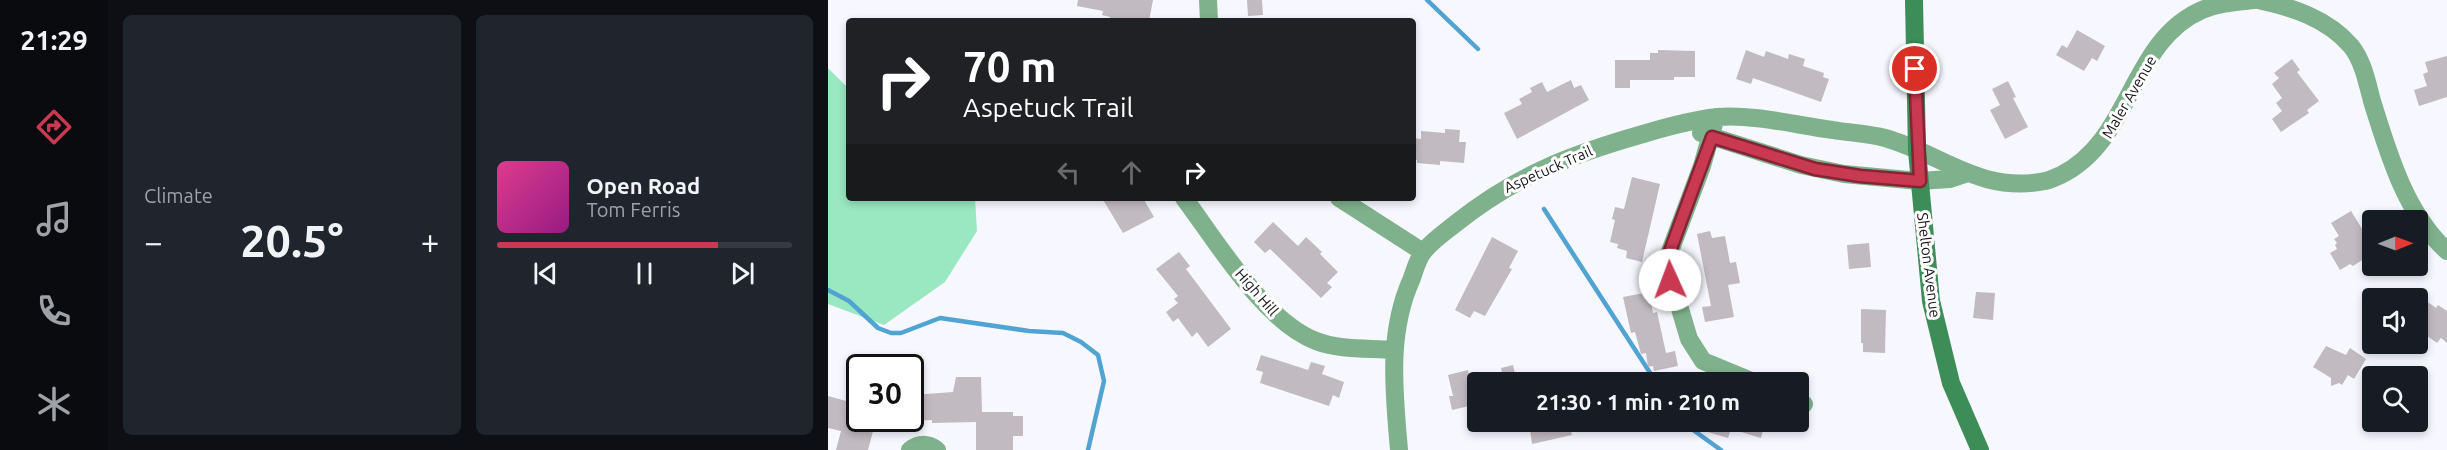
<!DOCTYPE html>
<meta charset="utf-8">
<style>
:root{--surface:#171b24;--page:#20242c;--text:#f1f3f6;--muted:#9ea1a6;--line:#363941;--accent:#c93952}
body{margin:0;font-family:Ubuntu,sans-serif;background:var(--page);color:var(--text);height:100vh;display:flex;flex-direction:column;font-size:22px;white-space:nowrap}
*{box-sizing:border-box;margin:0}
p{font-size:20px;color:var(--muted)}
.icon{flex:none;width:33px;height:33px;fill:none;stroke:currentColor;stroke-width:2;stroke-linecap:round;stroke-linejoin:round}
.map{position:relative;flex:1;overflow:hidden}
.side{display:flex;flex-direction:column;gap:15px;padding:15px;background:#0d0f14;width:720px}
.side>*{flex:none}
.top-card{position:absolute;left:18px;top:18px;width:570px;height:183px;border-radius:6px;box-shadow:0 3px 9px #0003;background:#202124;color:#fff;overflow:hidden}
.needle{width:39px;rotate:89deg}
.fabs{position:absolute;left:1534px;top:210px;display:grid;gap:12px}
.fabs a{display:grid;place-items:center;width:66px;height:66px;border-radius:6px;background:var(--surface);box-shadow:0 3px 9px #0003;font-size:30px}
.speed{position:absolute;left:18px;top:354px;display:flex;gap:12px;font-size:30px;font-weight:700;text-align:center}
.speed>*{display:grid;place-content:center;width:78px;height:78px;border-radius:50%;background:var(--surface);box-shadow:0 3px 9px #0003;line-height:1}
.speed .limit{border:3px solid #111;border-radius:9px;background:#fff;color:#111}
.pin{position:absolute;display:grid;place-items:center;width:51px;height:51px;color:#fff;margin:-26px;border:3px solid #fff;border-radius:50%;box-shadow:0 2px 6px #0007}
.me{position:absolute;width:66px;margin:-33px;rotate:358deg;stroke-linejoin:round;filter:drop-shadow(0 0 4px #0008)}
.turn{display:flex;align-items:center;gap:21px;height:126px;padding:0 18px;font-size:27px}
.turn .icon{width:78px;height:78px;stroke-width:2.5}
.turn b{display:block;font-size:42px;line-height:51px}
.lanes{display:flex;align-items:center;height:57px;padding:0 18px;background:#0003;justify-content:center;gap:30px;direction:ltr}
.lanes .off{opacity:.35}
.big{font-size:45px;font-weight:700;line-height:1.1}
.side .tile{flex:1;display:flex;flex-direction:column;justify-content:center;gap:9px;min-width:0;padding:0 21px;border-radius:9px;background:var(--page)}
.song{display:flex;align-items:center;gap:18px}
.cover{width:72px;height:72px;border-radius:9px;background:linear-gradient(135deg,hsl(330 70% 55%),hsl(310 70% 35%))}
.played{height:6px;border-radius:3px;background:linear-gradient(90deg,var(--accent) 75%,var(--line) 75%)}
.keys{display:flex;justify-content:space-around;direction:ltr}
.heat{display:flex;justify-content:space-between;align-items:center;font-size:33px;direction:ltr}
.side .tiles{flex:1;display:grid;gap:15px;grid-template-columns:repeat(2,1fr)}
.trip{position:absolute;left:639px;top:372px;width:342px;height:60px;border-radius:6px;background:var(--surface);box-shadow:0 3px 9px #0003;font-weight:700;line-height:60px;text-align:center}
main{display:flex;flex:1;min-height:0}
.dock{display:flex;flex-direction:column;width:108px;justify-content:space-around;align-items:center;background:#090b0e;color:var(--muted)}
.dock .icon{width:42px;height:42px}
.dock .on{color:var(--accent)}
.dock b{font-size:27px;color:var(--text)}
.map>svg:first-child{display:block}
.green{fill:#99e8c1}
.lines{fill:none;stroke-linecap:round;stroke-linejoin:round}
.stream{stroke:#50a3d3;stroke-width:4.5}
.building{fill:#c1bac0}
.street{stroke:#7fb18c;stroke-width:18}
.secondary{stroke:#3c8d58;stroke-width:18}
.route-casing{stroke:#832535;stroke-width:15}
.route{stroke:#c93952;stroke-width:10}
.labels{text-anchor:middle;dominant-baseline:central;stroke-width:6;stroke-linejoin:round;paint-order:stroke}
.street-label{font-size:15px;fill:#161619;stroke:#fff}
</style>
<main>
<nav class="dock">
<b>21:29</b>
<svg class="icon on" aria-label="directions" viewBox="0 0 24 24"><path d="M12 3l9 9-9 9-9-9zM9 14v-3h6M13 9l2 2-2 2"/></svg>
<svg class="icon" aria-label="music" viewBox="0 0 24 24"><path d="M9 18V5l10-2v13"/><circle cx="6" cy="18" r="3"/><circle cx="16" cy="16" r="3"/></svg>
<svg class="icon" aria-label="phone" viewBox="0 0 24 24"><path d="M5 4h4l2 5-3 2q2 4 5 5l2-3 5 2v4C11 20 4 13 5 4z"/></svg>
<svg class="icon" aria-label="climate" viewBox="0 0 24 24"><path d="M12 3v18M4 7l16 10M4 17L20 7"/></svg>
</nav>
<section class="side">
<div class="tiles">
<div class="tile"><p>Climate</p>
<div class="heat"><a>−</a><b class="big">20.5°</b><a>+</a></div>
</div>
<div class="tile">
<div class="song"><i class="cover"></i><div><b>Open Road</b><p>Tom Ferris</p></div></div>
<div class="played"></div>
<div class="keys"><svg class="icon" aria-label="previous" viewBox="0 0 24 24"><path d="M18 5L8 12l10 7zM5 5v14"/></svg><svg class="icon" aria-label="pause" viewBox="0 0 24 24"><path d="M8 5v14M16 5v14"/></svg><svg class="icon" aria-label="next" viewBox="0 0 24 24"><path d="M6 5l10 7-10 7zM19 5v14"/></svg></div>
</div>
</div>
</section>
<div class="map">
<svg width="1619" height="450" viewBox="0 0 1619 450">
<rect width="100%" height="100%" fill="#f7f8ff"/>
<path class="green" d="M0,68L21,89V198H147L149,231L117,282L56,325L0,304Z"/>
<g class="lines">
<path class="stream" d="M599,0L650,49
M716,209L828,382
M0,290L21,301L50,328L63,333H73L112,318L201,331L235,333L253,342L270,355L276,381L260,450
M854,422L893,450"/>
</g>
<path class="building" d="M250,0H325L321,21H282V17L274,15L275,11L249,6Z
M419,0H434L435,15L420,16Z
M1249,30L1277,46L1269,61L1264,58L1256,71L1228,55L1234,45L1239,48Z
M830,50L867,51V77H846V80H802V88H787V60H822V53H830Z
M918,50L936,57L938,51L960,59L961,54L977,59L975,66L996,73L995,77L1001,79L993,102L925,78L923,84L908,79Z
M1619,56V97L1591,106L1586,90L1599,86L1595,74L1600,72L1597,62Z
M1464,59L1472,70L1469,72L1491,101L1479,110L1481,113L1453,132L1444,119L1454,111L1448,103L1454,98L1444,84L1451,78L1446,73Z
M743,80L746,88L753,85L761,100L689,139L676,113L694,104L691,99L704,92L702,88L714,82L719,92Z
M1180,81L1188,97L1185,98L1200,127L1177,139L1162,110L1172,105L1164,89Z
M617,129L632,130L631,142H638L636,163L612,161V165L589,163V160L585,159V138L593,139V131L617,133Z
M804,177L832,184L814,262L798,258L799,251L789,248L790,244L782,242L787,220L784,219L787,207L796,209Z
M274,198H315L326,217L295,233Z
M1523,211L1536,232L1540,229L1545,237V253L1525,266L1522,264L1512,270L1502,253L1509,249L1507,245L1509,243L1506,239L1511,236L1503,223Z
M445,222L470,246L478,237L494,252L492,254L510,272L499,283L504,287L493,298L442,249L437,253L426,242Z
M882,231L884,238L897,236L902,263L908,262L912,283L900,285L906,317L877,322L874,307L883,306L869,234Z
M664,237L690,251L681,268L684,269L657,316L646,311L642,318L627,310Z
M1041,243L1043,267L1021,269L1019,245Z
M351,252L362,266L358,269L403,329L380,347L369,332L364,337L350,318L345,322L338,312L350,303L346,299L350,296L328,269Z
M821,292L825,313L829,312L838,353L847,351L850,366L826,371L825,366L820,367L818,353L813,354L807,332L803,333L795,297Z
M1148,292L1167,293L1165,320L1145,318Z
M1590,295L1608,308L1610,305L1619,311V343L1613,338L1609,343L1592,331L1595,326L1590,322Z
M1033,309L1058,310L1057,353L1035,352V343H1033Z
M1498,346L1518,355L1522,348L1538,359L1526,379L1520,375L1514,385L1511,383L1503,386V378L1485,367Z
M433,355L480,370L483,362L497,366L494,374L516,382L511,398L505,395L501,406L432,383L435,372L428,370Z
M685,365L689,382H676L673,368Z
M640,370L642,379L650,378V404L624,410L621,396H625L620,375Z
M128,377H153L154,412H185V416H195V436H185V450H148V422L104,423V420L82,421L84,395L125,392Z
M0,396L22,402L18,417L47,424L40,450H8L13,431L0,428Z
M701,422H741L744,435L704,444Z
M856,422H937L933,438L903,429L900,438L856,425Z"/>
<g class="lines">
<path class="street" d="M380,0L381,21
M1430,0C1463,7 1499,18 1523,46C1535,61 1539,82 1544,101C1560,152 1577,213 1619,251
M888,117L874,166L838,262L861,339L875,361L926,382
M873,133L973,165L1016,174L1091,181L1122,179L1137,174
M356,198C389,242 436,321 488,341C511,350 540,348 565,350
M511,198L595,252
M970,401L976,404
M82,450C91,443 100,443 109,450
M571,450C566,391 559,333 584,278C587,269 590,258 596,251C604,241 617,232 627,224C687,176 741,155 815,134C838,127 864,120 889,117C927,114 967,125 1005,130C1021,133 1040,133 1057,138C1114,154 1152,194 1217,181C1223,180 1228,177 1233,175C1304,140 1302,41 1374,10C1391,3 1408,2 1426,0"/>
<path class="secondary" d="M1086,0L1089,151L1103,301L1123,383L1152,450"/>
</g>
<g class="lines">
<defs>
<path id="route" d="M842,280L838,262L884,137L987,169L1032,176L1092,181L1087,69"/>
</defs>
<use href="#route" class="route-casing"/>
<use href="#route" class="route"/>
</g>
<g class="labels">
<g class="street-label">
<text transform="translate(1301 97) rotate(-60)">Maler Avenue</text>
<text transform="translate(720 169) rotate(-24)">Aspetuck Trail</text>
<text transform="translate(1101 265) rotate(83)">Shelton Avenue</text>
<text transform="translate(429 292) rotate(49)">High Hill</text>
</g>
</g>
</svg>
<div class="fabs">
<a><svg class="needle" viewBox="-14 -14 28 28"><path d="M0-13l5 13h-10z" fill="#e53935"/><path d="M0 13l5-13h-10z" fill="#9ea1a6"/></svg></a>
<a><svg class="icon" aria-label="sound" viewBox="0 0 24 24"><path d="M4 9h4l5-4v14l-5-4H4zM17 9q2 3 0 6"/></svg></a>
<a><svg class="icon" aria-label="search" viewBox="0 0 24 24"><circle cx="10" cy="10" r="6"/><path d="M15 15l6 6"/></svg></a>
</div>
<div class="speed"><div class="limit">30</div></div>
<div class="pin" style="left:1087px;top:69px;background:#d93025"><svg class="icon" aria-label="arrive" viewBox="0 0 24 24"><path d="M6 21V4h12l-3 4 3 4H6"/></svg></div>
<svg class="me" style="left:842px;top:280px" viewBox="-20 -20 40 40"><circle r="19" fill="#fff"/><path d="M0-13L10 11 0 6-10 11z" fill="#c93952"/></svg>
<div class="trip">21:30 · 1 min · 210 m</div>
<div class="top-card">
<div class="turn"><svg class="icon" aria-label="right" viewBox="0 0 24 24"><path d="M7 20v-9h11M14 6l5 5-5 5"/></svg><div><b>70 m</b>Aspetuck Trail</div></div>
<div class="lanes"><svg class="icon off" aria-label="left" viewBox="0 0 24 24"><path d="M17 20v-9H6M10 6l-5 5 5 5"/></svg><svg class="icon off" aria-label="ahead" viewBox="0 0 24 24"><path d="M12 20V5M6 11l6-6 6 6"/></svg><svg class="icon" aria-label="right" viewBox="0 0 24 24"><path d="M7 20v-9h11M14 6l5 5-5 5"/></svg></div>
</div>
</div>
</main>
